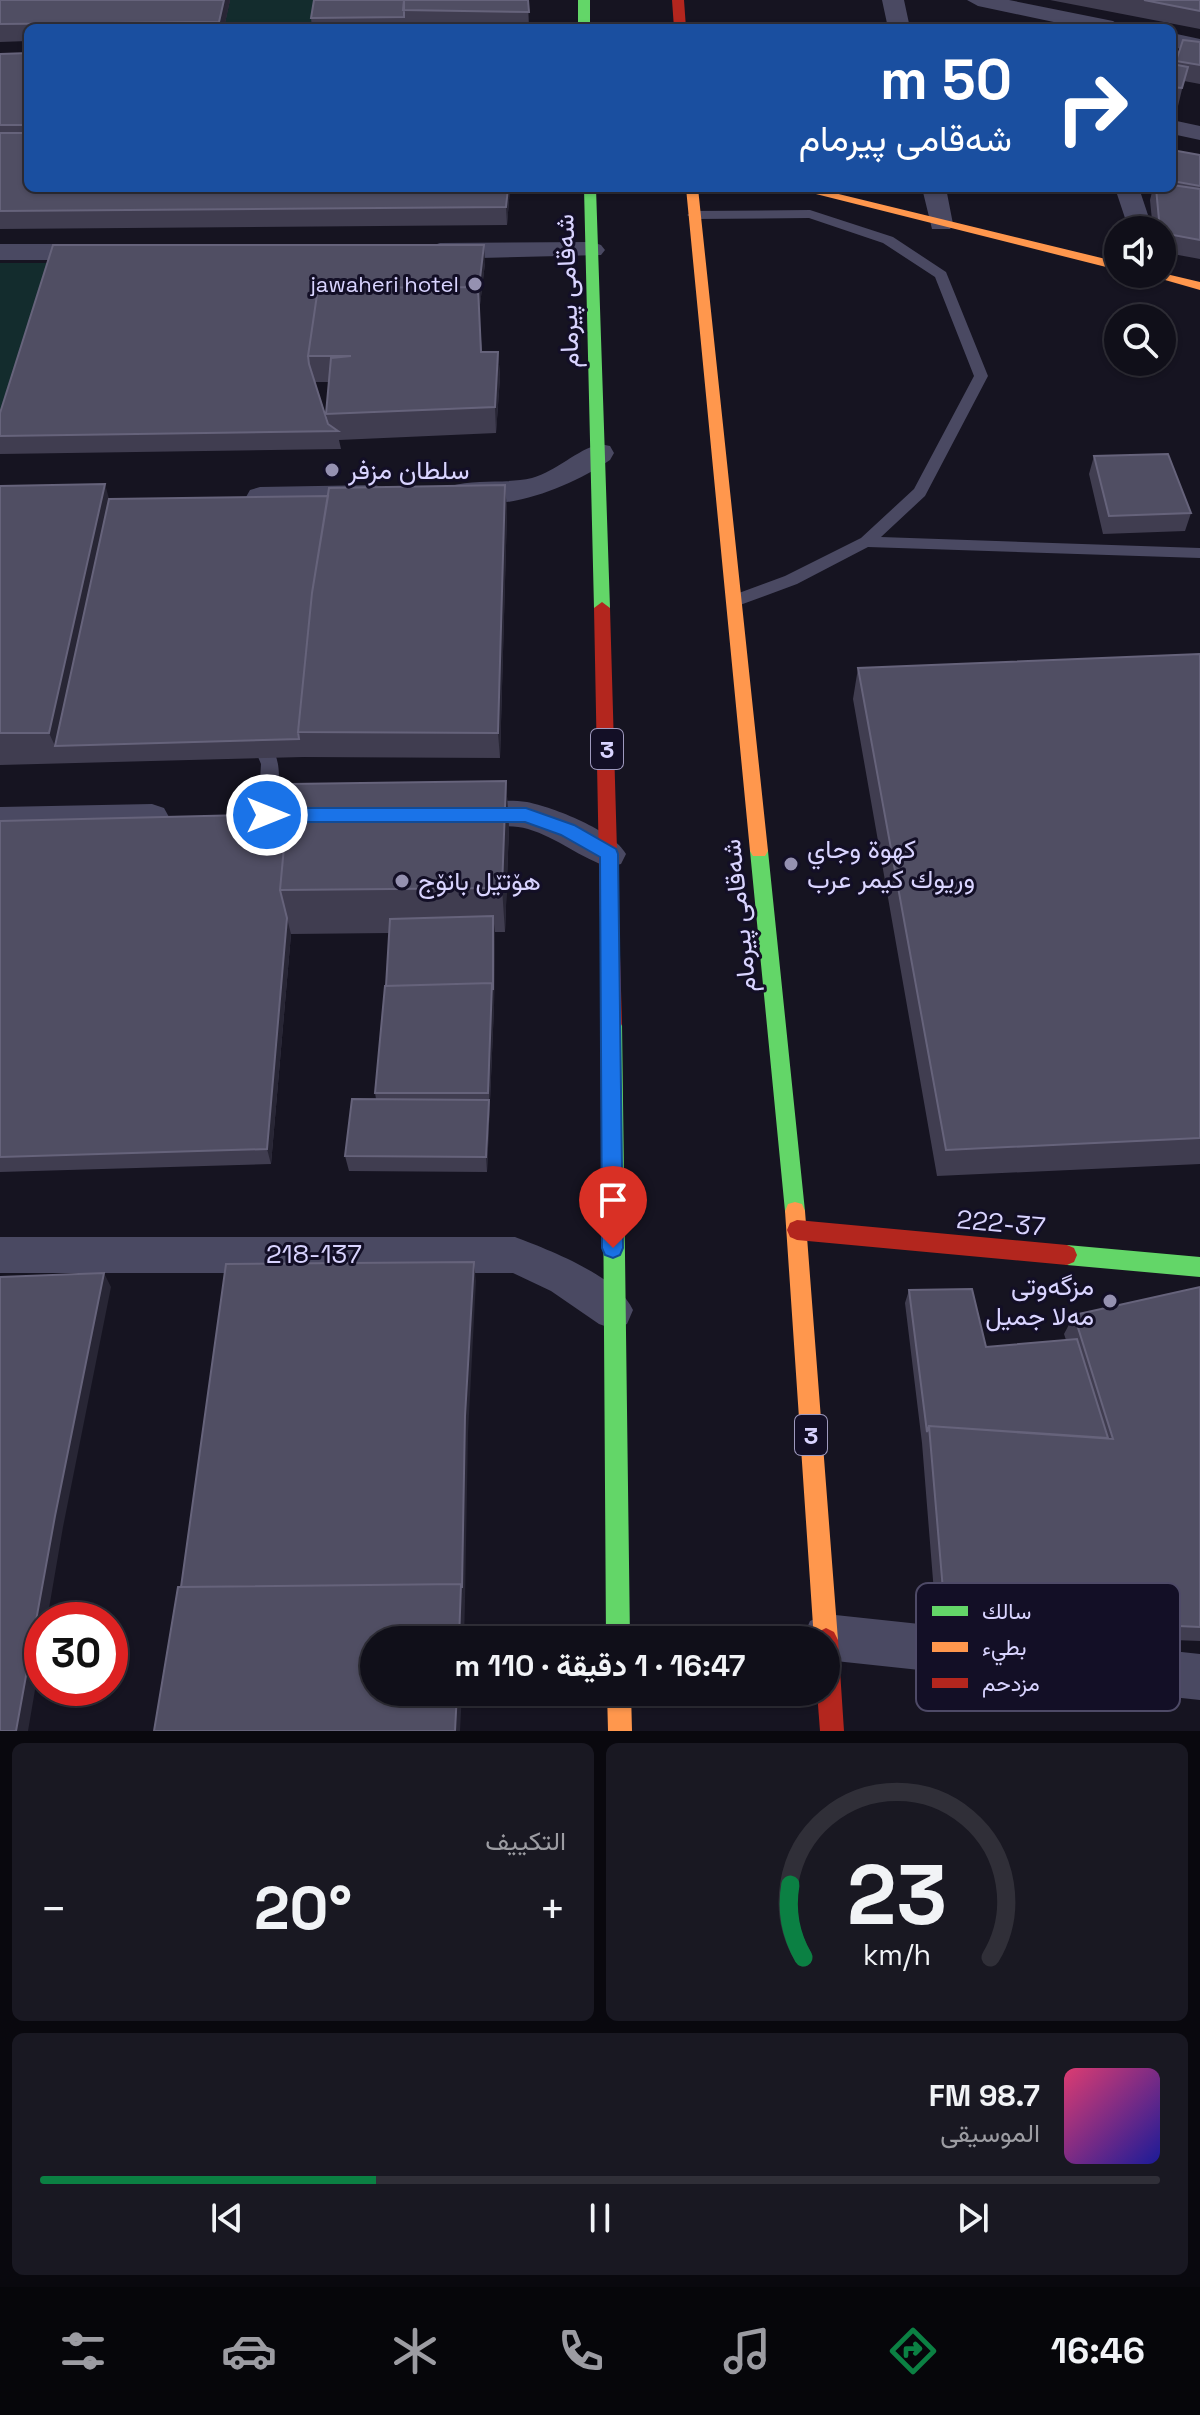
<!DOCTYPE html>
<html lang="ar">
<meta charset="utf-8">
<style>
:root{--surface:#100f19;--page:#191822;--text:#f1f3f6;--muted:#9c9ca2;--line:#302f38;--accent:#0b8043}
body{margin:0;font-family:"Space Grotesk",Vazirmatn,sans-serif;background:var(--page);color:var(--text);direction:rtl;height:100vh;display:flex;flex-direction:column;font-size:30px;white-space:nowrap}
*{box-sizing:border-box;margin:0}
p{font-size:26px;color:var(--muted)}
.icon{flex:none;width:44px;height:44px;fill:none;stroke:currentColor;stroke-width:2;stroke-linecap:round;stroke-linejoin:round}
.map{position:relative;height:1731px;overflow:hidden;direction:ltr}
.drawer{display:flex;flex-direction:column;gap:12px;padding:12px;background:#09080e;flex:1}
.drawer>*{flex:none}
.banner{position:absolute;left:24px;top:24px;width:1152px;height:168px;border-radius:12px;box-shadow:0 2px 6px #0004,0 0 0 2px var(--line);direction:rtl;background:#1a4fa0;color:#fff;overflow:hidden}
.fabs{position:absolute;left:1104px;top:216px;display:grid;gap:16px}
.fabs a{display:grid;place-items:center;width:72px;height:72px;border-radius:50%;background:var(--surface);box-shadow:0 2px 6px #0004,0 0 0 2px var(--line);font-size:40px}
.speed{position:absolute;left:24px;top:1602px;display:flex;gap:16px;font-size:40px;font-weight:700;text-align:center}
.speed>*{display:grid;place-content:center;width:104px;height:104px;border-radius:50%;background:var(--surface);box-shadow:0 2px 6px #0004,0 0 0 2px var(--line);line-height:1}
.speed .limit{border:12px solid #d22;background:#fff;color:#111}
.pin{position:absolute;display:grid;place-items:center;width:68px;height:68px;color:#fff;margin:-82px -34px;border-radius:50% 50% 50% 0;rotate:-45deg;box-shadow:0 0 8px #0007}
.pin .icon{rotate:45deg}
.me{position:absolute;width:88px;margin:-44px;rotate:90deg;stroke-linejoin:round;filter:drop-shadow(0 0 6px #0008)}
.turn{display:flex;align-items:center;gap:28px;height:168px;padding:0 32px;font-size:36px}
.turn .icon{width:104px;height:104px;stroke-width:2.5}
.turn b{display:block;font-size:56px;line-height:68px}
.big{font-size:60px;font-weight:700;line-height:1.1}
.drawer .tile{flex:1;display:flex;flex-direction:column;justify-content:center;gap:12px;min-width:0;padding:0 28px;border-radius:12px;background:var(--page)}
.drawer .dial{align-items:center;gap:0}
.dial svg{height:208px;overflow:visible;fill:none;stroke:var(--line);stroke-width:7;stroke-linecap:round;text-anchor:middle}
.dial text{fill:var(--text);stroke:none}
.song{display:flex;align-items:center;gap:24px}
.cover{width:96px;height:96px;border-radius:12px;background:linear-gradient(135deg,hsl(340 70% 55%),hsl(240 70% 35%))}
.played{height:8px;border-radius:4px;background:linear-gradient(90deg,var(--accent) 30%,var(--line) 30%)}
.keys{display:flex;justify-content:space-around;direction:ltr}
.heat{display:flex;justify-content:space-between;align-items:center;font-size:44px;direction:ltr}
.drawer .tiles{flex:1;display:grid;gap:12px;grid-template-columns:1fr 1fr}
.tile:last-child{grid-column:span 2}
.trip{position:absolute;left:360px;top:1626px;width:480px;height:80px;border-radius:40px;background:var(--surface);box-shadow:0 2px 6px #0004,0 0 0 2px var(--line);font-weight:700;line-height:80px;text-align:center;direction:rtl}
.tabs{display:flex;height:128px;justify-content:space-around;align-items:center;background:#06060a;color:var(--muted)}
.tabs .icon{width:56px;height:56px}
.tabs .selected{color:var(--accent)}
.tabs b{font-size:36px;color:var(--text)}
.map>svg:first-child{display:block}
.green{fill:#132c2d}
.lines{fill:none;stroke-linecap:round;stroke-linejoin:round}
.lane{fill:#4a4962;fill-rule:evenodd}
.street{fill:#4a4962;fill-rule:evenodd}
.fast{fill:#63d668;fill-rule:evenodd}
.slow{fill:#ff974d;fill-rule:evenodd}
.jam{fill:#b3261e;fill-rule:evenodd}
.wall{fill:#403d50;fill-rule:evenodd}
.shaded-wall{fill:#282635}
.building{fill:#504e63;stroke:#66637b;stroke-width:2}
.route{fill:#1a73e8;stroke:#114b97;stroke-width:2}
.poi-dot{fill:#9591b1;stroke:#130f26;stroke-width:3}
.labels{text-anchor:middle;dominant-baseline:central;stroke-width:6;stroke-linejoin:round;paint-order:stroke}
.far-poi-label{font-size:22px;fill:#d9d4ff;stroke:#130f26;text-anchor:end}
.shield{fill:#130f26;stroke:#9e99be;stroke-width:2}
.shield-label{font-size:24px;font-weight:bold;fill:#d9d4ff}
.street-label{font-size:26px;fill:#d9d4ff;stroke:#130f26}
.poi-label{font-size:26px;fill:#d9d4ff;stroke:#130f26;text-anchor:start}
.key{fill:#130f26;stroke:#4e4a67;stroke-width:2}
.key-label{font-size:22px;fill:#d9d4ff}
</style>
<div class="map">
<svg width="1200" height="1731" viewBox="0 0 1200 1731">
<rect width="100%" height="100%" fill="#161421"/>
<path class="green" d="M230,0H319L315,28H224Z
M0,263H58L0,452Z"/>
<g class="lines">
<path class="lane" d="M810,210L893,237L946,272L988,376L925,496L881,537L1200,548V558L868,547L797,584L740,605H728L726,601L728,597L785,576L861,538L914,489L974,376L935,277L883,243L809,218L694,219L687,215L694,211Z
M255,736C288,746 278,789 276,815L267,822L258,815L261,764L256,752L246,742Z"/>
<path class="street" d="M882,0H904L910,28H888Z
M967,0H1009L1113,21L1124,28H1082L978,6Z
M1172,33L1200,39V53L1172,47Z
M1172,120L1200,126V140L1172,134Z
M922,188H946L953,224L950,229H932Z
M1115,188H1139L1153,230H1129Z
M592,242L601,245L605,250L601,255L440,259L431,256L427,251L431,246L440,243Z
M0,244H96L105,247L109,252L105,257L96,260H0Z
M600,444L610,446L614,453L610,460C567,489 503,514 450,500L446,493L450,486C476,479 505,484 532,478C557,471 576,450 600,444Z
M375,485L385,488L389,495L385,502L375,505L260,507L250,504L246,497L250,490L260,487Z
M464,802C484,802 508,799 527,802C553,807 614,831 626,854L621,864L609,867C580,858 558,838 528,829C504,822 477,832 452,824L447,815L452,806Z
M152,804L164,808L169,817L164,826L152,830L0,833V807Z
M0,1237H515C549,1250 618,1276 633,1310L627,1324L613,1329L599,1324L551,1291L513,1273H0Z
M826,1614L1200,1654V1700L826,1660V1640H805L803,1637L810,1621Z"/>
<path class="fast" d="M578,0H590V28H578Z
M584,188H596L610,608L602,614L594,608Z
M759,844L765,846L768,851L805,1211L802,1218L795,1220L788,1218L785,1211L750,851L753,846Z
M612,1016L619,1018L622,1024L630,1640H606L602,1024L605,1018Z
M1067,1245L1200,1257V1277L1067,1265L1060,1262L1057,1255L1060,1248Z"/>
<path class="slow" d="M686,188H698L768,851L765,856H753L750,851Z
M792,188H814L1118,262V270Z
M1162,273L1200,282V290L1144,274Z
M795,1202L802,1204L805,1211L838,1640L834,1648L826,1652V1640H814L785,1211L788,1204Z
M607,1692H631L632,1731H608Z"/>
<path class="jam" d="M672,0H684L686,28H674Z
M602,602L610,608L622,1024L619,1030L612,1032L605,1030L602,1024L594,608Z
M797,1220L1067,1245L1074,1248L1077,1255L1074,1262L1067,1265L797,1240L790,1237L787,1230L790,1223Z
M826,1628L834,1632L838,1640L844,1731H820L817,1692H826V1640H814L818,1632Z"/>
</g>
<path class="wall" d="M0,0H230L224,28H28V41L0,42Z
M314,0H528L529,28H312L311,18Z
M1050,0H1200V29Z
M1183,40L1200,42V84L1184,81L1178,106L1172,105V64H1175Z
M28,53V188H510L507,225L0,229V54Z
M1172,150L1200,155V259L1162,252V230H1153L1150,200L1153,188H1172Z
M485,263L479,313L482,352H498L500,377L496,433L339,440L341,449L0,454V413ZM315,382H329L326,414L328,422Z
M1094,456L1191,513L1185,531L1103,534L1089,474Z
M505,485L507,511L500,758L303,757L0,765V486L109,499L328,496Z
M1200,654V1164L937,1176L853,699L858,668Z
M506,781L509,827L505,932H495L494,1006L487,1172L349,1171L345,1156L376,1099L375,1093L386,986L389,933L291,934L271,1164L0,1172V821L287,814Z
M1200,1287V1641L1121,1638L1120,1626L935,1605L922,1443L905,1303L909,1290L986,1347L1066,1340L1064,1334L1074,1315Z"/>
<path class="shaded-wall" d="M224,0H230L224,28H220L219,22Z
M508,188H510L507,225L506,207Z
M484,245L485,263L479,313L478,295Z
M498,352L500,377L496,433L495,407Z
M105,484L114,517L55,746L49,733Z
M505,485L507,511L500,758L498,733Z
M506,781L509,827L505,932L502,888Z
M493,916L495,932L494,1006L487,1172L486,1157L489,1100Z
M287,918L291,934L271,1164L267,1149Z
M474,1262L476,1281L468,1433L465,1602L462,1588L465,1416Z
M104,1273L111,1287L63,1527L47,1620H42V1649L28,1731H16L55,1516Z
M461,1584L465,1602L464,1640H459Z
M457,1692H462L460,1731H455Z"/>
<path class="building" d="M0,0H224L219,22L0,24Z
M314,0H404V17L311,18Z
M404,0H528L529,12L403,10Z
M1144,0H1200V11Z
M1183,40L1200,42V65L1176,61Z
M28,53V125H0V54Z
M1172,64L1188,67L1182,88L1172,87Z
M0,133H28V188H508L506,207L0,211Z
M1172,150L1200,155V186L1172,181Z
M1172,185L1200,189V240L1162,233V230H1160L1156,188H1172Z
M53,245H484L478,295V287L318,288L308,356L309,364L328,424L338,431L0,436V413Z
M478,287L481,352H498L495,407L326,414L331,358L351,356H308L318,288Z
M1168,454L1191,513L1109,516L1094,456Z
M105,484L49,733H0V486Z
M505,485L498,733L298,732L312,593L329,488Z
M328,496L312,593L298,732L299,739L55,746L109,499Z
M1200,654V1138L946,1150L858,668Z
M506,781L502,888L280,890L290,784Z
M287,814L280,890L287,918L267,1149L0,1157V821Z
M493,916V990L492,983L386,986L390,919Z
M492,983L488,1093H375L385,986Z
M352,1099L489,1100L486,1157L345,1156Z
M474,1262L465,1416L462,1588L461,1584L181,1587L226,1264Z
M104,1273L55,1516L16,1731H0V1277Z
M1200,1287V1627L1134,1624L1132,1612L943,1590L929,1426L1113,1439L1074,1315Z
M972,1289L986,1347L1077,1339L1108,1438L929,1426L927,1432L909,1290Z
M461,1584L459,1640H374V1692H457L455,1731H154L178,1587Z"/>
<path class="route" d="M267,808H526L574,825L616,849L618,854L623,1248L620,1255L613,1258L605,1255L602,1248L600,857L561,835L525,822H267L258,815Z"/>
<g class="poi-dot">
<circle cx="475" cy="284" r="8"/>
<circle cx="332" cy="470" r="8"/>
<circle cx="791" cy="864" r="8"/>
<circle cx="402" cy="881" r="8"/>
<circle cx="1110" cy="1301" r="8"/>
</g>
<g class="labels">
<g class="far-poi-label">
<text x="459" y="284">jawaheri hotel</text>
</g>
<g class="shield">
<rect x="591" y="729" width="32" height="40" rx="6"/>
<rect x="795" y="1415" width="32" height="40" rx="6"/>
</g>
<g class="shield-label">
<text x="607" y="749">3</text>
<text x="811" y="1435">3</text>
</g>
<g class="street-label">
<text transform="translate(567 291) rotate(-92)">شەقامی پیرمام</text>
<text transform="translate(739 916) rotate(-96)">شەقامی پیرمام</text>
<text transform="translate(1001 1223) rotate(5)">222-37</text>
<text x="314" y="1254">218-137</text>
</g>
<g class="poi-label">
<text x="348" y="470">سلطان مزفر</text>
<text x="807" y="849">كهوة وجاي<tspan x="807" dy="30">وريوك كيمر عرب</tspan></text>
<text x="418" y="881">هۆتێل بانۆج</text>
<text x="1094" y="1286" text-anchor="end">مزگەوتی<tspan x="1094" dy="30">مەلا جمیل</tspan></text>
</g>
</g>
<rect x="916" y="1583" width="264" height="128" rx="12" class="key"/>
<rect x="932" y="1606" width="36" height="10" fill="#63d668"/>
<rect x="932" y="1642" width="36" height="10" fill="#ff974d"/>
<rect x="932" y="1678" width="36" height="10" fill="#b3261e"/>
<g class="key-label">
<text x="982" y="1619">سالك</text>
<text x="982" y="1655">بطيء</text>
<text x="982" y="1691">مزدحم</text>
</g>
</svg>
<div class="fabs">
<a><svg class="icon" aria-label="sound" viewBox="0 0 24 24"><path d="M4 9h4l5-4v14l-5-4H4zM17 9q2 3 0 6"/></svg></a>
<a><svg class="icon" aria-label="search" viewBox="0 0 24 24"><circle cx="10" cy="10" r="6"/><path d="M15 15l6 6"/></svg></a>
</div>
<div class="speed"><div class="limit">30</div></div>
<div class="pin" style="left:613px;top:1248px;background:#d93025"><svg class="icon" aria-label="arrive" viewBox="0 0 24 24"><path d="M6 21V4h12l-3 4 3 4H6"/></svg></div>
<svg class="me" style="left:267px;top:815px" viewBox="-20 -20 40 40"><circle r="17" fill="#1a73e8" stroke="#fff" stroke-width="3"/><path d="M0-11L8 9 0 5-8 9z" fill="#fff"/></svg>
<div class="trip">16:47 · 1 دقيقة · 110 m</div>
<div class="banner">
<div class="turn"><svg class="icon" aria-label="right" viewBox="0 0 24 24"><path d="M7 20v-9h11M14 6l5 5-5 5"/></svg><div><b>50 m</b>شەقامی پیرمام</div></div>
</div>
</div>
<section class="drawer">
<div class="tiles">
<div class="tile dial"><svg viewBox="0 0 100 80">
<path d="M14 69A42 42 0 1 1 86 69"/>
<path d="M14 69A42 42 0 0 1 9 41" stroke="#0b8043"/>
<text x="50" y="56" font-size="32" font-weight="700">23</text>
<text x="50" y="72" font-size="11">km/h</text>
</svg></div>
<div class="tile"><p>التكييف</p>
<div class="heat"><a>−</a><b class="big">20°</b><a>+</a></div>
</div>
<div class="tile">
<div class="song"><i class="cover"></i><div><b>98.7 FM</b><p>الموسيقى</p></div></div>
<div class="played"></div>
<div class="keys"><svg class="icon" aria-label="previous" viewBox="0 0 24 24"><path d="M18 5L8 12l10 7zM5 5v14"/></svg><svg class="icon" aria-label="pause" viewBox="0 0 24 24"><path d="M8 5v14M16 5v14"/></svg><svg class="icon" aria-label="next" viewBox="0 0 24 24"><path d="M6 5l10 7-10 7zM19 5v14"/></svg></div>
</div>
</div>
</section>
<nav class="tabs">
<b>16:46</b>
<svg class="icon selected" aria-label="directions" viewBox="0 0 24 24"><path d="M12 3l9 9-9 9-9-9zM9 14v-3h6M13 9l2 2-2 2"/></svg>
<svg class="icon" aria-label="music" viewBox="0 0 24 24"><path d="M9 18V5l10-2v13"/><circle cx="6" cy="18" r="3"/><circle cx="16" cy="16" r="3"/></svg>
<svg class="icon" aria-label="phone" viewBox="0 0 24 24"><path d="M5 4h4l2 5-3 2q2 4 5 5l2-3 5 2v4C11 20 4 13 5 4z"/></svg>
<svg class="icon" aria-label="climate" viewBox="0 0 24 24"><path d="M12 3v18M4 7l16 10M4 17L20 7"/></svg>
<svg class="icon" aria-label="car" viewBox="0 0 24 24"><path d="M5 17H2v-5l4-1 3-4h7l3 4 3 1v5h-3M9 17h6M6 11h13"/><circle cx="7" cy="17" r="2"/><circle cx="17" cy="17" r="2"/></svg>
<svg class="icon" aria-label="filters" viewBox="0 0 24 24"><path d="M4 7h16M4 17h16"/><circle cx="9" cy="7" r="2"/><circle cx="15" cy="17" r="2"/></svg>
</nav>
